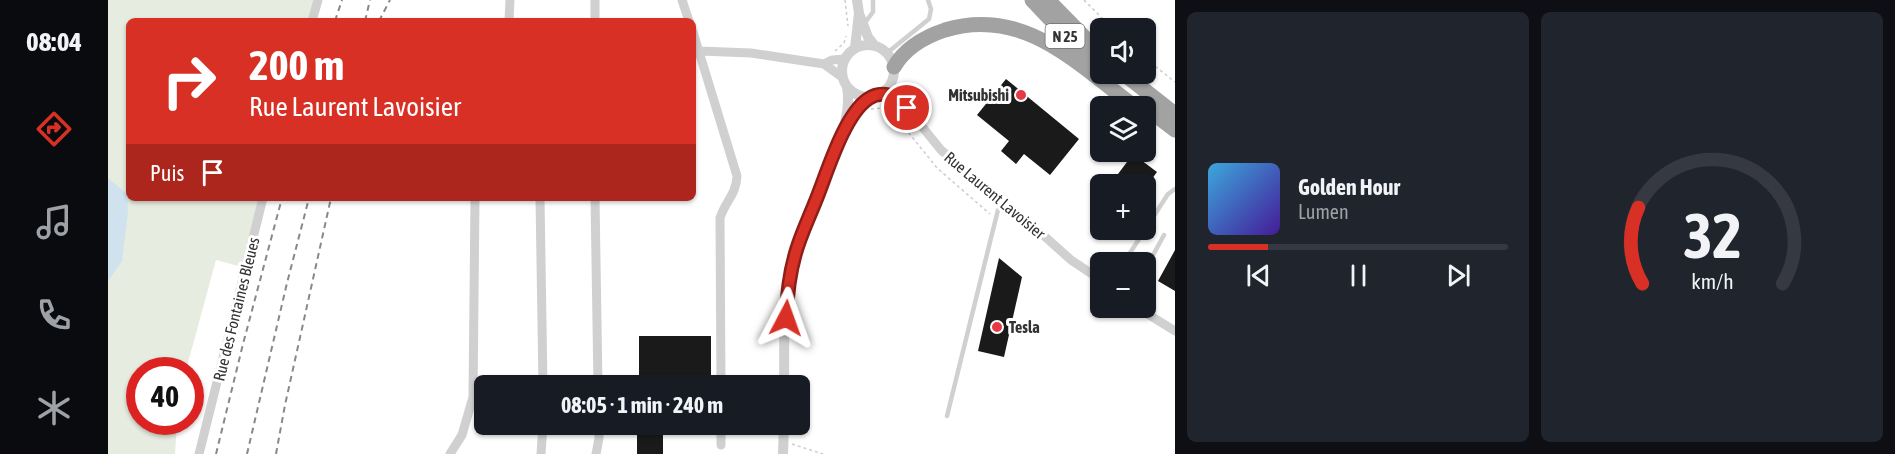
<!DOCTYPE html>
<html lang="fr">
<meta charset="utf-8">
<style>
:root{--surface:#171b24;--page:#20242c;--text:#f1f3f6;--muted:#9ea1a6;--line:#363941;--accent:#d93025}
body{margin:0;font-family:"Asap Condensed",sans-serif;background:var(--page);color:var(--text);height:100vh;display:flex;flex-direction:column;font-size:22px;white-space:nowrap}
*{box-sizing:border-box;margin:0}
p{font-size:20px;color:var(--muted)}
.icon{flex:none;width:33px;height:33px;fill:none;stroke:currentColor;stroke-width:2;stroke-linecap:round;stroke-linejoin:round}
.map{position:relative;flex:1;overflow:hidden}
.details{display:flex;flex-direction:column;gap:12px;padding:12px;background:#0d0f14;width:720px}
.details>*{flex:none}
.banner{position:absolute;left:18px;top:18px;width:570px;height:183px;border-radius:9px;box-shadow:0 2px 4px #0004;background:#d93025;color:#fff;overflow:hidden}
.tools{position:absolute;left:982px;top:18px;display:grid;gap:12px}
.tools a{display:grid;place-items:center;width:66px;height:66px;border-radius:9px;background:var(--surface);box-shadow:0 2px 4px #0004;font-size:30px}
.speed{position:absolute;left:18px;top:357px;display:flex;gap:12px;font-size:30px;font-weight:700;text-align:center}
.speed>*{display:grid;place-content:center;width:78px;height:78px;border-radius:50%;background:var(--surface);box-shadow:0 2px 4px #0004;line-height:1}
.speed .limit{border:9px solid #d22;background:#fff;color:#111}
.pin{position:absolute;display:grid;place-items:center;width:51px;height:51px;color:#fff;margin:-26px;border:3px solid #fff;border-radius:50%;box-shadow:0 2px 6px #0007}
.me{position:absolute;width:66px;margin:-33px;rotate:4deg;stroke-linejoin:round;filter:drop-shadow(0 0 4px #0008)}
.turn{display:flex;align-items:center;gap:21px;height:126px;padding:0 24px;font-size:27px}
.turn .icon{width:78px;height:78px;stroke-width:2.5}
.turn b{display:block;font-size:42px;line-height:51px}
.then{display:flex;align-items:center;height:57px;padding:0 24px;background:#0003;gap:12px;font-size:22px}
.details .tile{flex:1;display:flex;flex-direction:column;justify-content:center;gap:9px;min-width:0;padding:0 21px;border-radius:9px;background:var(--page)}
.details .dial{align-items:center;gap:0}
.dial svg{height:156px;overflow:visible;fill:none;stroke:var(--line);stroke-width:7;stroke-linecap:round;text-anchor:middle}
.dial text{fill:var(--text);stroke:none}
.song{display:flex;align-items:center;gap:18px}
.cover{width:72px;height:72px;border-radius:9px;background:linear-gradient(135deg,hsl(200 70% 55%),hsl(260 70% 35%))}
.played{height:6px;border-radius:3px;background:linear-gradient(90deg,var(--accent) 20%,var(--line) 20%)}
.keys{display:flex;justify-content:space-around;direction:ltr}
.details .tiles{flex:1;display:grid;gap:12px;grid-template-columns:repeat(2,1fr)}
.trip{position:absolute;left:366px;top:375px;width:336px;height:60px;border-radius:9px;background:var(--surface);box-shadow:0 2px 4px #0004;font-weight:700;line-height:60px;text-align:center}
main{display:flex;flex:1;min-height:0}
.tabs{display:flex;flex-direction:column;width:108px;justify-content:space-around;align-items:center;background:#090b0e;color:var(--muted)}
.tabs .icon{width:42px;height:42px}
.tabs .current{color:var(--accent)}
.tabs b{font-size:27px;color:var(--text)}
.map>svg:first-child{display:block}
.green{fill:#e6ecdf}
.water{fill:#cfe2ee}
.building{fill:#1a1a1a}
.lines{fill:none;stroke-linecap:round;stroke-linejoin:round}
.path{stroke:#cdcdcd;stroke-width:1.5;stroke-dasharray:3 3;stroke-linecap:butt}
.service{stroke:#d0d0d0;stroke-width:4.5}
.minor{stroke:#d0d0d0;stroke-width:9}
.tertiary{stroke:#d0d0d0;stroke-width:10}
.trunk{stroke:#a2a2a2;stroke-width:15}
.rail{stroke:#888;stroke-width:2;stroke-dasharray:6 4.5;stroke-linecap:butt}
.route-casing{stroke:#8d1f18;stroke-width:15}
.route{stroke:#d93025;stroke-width:10}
.poi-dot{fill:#e63946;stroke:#fff;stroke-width:2}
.labels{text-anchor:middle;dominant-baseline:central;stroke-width:6;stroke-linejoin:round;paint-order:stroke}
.shield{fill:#fff;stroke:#707070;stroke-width:1.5}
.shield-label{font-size:15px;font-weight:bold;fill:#333}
.poi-label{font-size:16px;font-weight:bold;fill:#333;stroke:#fff;text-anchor:end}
.street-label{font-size:16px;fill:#333;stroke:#fff}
</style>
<main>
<nav class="tabs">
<b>08:04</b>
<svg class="icon current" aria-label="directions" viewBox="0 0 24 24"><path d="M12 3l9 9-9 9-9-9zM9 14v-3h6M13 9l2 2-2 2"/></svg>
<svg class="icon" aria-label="music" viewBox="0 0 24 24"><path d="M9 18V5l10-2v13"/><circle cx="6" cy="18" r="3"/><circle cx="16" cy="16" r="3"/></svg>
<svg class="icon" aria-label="phone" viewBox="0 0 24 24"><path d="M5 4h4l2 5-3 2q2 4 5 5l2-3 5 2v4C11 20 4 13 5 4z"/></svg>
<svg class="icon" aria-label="climate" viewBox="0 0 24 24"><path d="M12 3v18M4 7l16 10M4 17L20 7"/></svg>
</nav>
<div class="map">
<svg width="1067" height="454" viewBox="0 0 1067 454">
<rect width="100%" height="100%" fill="#fff"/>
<path class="green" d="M0,0H210L204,21H21V198H155L138,268L108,260L78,370H32V422H69L67,454H0Z"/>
<path class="water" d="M0,178L19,194L20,212L14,261L0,281Z"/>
<path class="building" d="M898,79L971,139L942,175L916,154L908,164L893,151L901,141L869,115Z
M1025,154L1049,172L1040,184H1016L1007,178Z
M1067,250V291L1050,281Z
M891,258L914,277L896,357L870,351Z
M531,336H603V386H531Z
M529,424H555V454H529Z"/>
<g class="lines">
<path class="path" d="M737,0L740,26
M976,0L1004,28
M727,51L736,43L738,36
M1038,59L1067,82
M763,109L776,108L792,122L829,168L882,214
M684,444L715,454"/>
<path class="service" d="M756,24L765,12V0
M779,53L821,19L823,9L820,0
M1038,228L1060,194L1067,189
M1016,262L1037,230
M1038,268L1056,235
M839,416L882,242L890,210L897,203"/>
<path class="minor" d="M574,0L581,21
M204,21L210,0
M401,21L402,0
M487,21V0
M585,32L629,176C628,195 618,200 612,218L613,386
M592,51L643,53L716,64L734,77
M716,64L724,60L737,59
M783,84L791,98L833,150L934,234L963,260L993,280
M774,94L791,98
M432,198L435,386
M487,198L490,386
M1030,308L1067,331
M613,424V445
M91,454L155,198
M342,454L354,435L365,397L367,198
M433,454L435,424
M488,454L491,438V424"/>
<path class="tertiary" d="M752,16L760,37L767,46
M734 71a26 26 0 1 1 52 0a26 26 0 1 1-52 0Z
M747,48L751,13L749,0
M740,125L750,109L761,98
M676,386C677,342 673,294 687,253C697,223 710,195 721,167C731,141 744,115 739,87
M675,454L676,424"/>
<path class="trunk" d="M924,0L960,38L993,69
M940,0L993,54
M786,67C797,48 816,37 837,30C915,6 968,63 1026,106
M1016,74L1067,114
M1038,108L1067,130"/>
<path class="rail" d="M227,21L234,0
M257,21L262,0
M271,21L282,0
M108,454L135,344L174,198
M139,454L179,283L201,198
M168,454L177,405L223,198"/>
</g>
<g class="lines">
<defs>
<path id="route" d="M678,318C679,297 681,276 687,255C692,236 701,218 708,200C719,173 736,115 760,99C774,89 790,96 799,108"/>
</defs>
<use href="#route" class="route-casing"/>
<use href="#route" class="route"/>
</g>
<g class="poi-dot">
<circle cx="913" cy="95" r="6"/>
<circle cx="889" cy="327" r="6"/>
</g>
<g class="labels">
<rect class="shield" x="937.5" y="24" width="39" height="24" rx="4.5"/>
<g class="shield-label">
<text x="957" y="36">N 25</text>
</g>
<g class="poi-label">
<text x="901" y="95">Mitsubishi</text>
<text x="901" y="327" text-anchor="start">Tesla</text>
</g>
<g class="street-label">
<text transform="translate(887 195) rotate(40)">Rue Laurent Lavoisier</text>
<text transform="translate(128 309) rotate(-76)">Rue des Fontaines Bleues</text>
</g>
</g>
</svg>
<div class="tools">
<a><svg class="icon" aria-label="sound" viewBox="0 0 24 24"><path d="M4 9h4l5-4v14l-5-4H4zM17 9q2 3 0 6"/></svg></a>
<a><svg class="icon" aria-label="layers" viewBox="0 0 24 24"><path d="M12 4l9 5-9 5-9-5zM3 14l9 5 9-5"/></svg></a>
<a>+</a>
<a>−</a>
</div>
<div class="speed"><div class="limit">40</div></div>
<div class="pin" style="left:799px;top:108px;background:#d93025"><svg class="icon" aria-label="arrive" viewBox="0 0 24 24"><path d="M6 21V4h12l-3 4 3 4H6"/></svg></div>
<svg class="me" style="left:678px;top:318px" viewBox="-20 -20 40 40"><path d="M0-17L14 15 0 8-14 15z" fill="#d93025" stroke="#fff" stroke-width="4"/></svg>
<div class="trip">08:05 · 1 min · 240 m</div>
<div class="banner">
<div class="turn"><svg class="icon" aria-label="right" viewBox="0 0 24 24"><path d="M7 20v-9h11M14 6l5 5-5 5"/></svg><div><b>200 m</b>Rue Laurent Lavoisier</div></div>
<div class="then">Puis<svg class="icon" aria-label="arrive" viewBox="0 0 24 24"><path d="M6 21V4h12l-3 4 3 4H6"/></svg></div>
</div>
</div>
<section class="details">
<div class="tiles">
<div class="tile">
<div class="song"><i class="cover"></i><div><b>Golden Hour</b><p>Lumen</p></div></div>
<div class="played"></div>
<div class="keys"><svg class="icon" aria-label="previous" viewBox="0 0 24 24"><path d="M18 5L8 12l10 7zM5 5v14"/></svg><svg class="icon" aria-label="pause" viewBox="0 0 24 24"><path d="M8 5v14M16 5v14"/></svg><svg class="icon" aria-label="next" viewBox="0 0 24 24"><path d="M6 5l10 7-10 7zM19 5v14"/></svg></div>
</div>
<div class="tile dial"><svg viewBox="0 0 100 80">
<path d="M14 69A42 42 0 1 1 86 69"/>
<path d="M14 69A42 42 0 0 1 12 30" stroke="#d93025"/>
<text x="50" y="56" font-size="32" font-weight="700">32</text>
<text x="50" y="72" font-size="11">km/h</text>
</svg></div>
</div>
</section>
</main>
